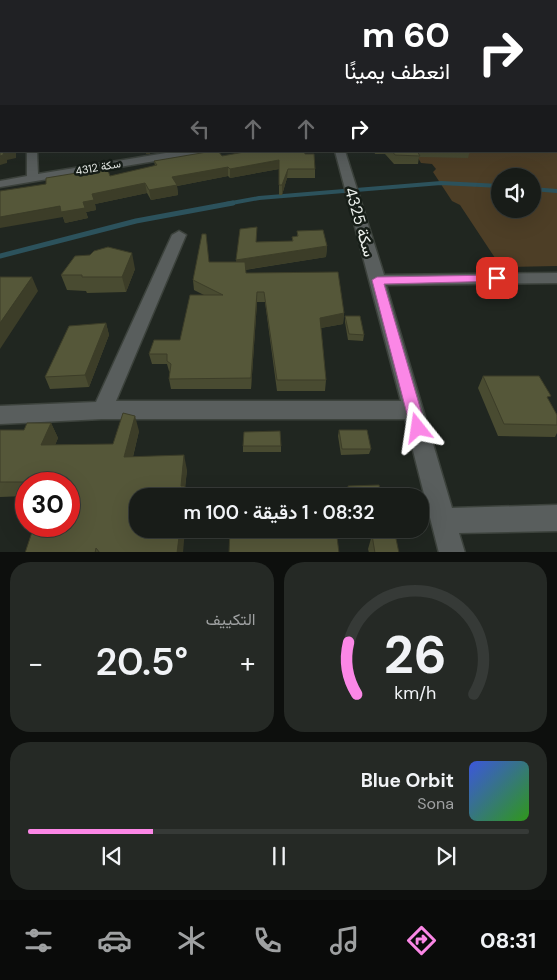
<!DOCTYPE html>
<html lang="ar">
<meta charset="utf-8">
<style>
:root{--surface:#181c18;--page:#252925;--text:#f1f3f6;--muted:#9fa1a2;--line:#363a37;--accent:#fb87e6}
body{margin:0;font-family:"DM Sans",Vazirmatn,sans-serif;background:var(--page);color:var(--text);direction:rtl;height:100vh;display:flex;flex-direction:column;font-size:19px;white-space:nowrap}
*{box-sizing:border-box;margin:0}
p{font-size:16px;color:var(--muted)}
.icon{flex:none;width:28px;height:28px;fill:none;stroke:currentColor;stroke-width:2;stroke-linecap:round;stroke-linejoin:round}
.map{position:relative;height:552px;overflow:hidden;direction:ltr}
.side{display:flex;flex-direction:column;gap:10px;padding:10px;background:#0d0f0d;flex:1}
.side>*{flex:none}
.top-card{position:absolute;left:0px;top:0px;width:558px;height:152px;box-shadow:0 5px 20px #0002,0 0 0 1px var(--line);direction:rtl;background:#202124;color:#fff;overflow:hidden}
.tools{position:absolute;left:491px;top:168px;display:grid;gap:10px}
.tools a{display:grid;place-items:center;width:50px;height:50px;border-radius:50%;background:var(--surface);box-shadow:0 5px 20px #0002,0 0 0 1px var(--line);font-size:25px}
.speed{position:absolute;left:15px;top:472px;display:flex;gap:10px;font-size:25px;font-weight:700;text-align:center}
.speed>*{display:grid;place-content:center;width:65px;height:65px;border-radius:50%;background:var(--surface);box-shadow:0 5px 20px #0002,0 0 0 1px var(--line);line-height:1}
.speed .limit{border:8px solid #d22;background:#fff;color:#111}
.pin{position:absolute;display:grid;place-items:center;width:42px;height:42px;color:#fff;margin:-21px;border-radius:10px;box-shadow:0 2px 8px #0006}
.me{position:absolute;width:55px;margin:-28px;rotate:345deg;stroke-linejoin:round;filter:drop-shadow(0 0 4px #0008)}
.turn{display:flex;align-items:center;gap:18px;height:105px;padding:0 25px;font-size:22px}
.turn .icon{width:65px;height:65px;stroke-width:2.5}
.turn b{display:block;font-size:35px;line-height:42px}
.lanes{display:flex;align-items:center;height:48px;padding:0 25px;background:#0003;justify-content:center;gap:25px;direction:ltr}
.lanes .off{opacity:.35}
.big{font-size:38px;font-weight:600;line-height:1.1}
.side .tile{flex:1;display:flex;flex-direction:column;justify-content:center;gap:8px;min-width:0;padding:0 18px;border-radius:20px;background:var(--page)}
.side .dial{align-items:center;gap:0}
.dial svg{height:130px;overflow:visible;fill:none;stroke:var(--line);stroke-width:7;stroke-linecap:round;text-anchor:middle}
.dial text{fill:var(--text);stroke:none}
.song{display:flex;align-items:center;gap:15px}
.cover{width:60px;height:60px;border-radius:8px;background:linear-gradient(135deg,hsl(230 70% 55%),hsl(110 70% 35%))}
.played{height:5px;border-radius:2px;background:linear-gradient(90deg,var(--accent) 25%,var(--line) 25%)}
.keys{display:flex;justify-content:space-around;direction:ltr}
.heat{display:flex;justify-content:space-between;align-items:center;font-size:28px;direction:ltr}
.side .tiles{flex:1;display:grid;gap:10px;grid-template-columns:1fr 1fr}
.tile:last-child{grid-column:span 2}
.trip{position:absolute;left:129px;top:488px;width:300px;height:50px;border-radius:20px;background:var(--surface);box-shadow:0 5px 20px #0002,0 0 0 1px var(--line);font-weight:600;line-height:50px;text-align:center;direction:rtl}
.dock{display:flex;height:80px;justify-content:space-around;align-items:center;background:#0a0b0a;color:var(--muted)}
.dock .icon{width:35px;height:35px}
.dock .active{color:var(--accent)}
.dock b{font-size:22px;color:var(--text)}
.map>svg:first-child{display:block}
.green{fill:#4d3e26;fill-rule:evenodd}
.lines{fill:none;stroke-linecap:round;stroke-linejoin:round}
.stream-far1{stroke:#2c525c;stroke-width:4}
.stream{stroke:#2c525c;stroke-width:5}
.street-casing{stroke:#3c423c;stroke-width:3}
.street{fill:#595e5d;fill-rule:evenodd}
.wall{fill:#494b31}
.shaded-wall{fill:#3c3d28}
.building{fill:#555739;stroke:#3c3d28}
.route{fill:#fb87e6;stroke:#a35896}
.labels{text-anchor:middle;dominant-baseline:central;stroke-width:5;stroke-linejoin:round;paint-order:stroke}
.far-street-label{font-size:11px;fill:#ebefeb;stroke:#161d17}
.near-street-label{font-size:16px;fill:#ebefeb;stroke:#161d17}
</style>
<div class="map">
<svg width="557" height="553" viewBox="0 0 557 553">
<rect width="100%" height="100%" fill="#202620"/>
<path class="green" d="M557,85V266L501,267L460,205L452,201L433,172L436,169L432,164L421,163L414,151H556ZM500,176H532V209H500Z"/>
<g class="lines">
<path class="stream-far1" d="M532,189L557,191
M226,204L259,198L441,183L500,186"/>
<path class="stream" d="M0,256L136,221L233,203"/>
<defs>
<path id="street" d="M0,120H1V126H0Z
M27,151H37L38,174L178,151H202L197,154L0,187V181L27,176Z
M335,151H345L384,275L557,273V283L386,285L452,508L557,505V531L459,533L465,553H439L405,419H102L0,424V406L96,402L172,235L179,231L186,235L116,401H401Z"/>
</defs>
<use href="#street" class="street-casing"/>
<use href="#street" class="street"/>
</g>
<path class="wall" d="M374,151H470L468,158L419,157L418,164H394L385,154H375Z
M305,154L315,169V178H287L282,195H279V169L230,178L228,176L177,186L178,195L151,200L147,193L95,204L96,210L86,212L88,218L65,223L63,217H58L110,176L155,166L154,161L222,156Z
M297,231L327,246L326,257L245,270L246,273L344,313L343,324L321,328L326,380L325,391H277L265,302H257L251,389H171L169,379L170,372L169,371L167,364H152L149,354L180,340L204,295L194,290L193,280L209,262H236L257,242L292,241V237L297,236Z
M135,269L126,292L87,293L86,291L67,290L61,275Z
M345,316L364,335L363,341L348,340L345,322Z
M106,323L109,335L89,387L50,389L45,377Z
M483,376L548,399L557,415V433L555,437L498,436L478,388Z
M51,423L58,438L55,445L113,444L139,431L133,457L187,470L185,488L187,496H138L183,553H25L69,484H26V496L0,497V430H24Z
M339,430L371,449L369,454L341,455L338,436Z
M243,446H281V452H243Z
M348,486L381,496H348L347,492Z
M372,535L399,553H369L368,549Z"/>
<path class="shaded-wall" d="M4,151H16V158L7,160V163L0,165V156Z
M146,151H151L150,154H146Z
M279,160V169L230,178V169Z
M228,167V176L177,186L178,195L151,200L149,190L172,177Z
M288,169L287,178L282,195V185Z
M145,183L147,193L95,204L96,210L86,212L88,218L65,223L63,217L0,228V217L83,202L92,194Z
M327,246L326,257L237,271L236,260Z
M132,253L135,269L126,292L122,277Z
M32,277L38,291L0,349V323Z
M257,292V302L251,389V378Z
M344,313L343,324L320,328V318Z
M106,323L109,335L89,387L85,375Z
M135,416L139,431L129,472L124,457Z
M51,423L58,438L49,460L41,445Z
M184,455L187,470L185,488L187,496H183L181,486Z
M180,529H185L183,553H177Z"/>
<path class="building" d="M0,99H1V112H0Z
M0,126H1V151H4L3,155L0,156Z
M213,151H218L222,156L250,151H304L305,154H314L315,169H288L282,185H279V160L230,169L228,167L172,177L177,185L149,190L145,183L92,194L94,200L83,202L85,208L61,212L60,206L0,217V191L46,184V178L107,168L110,176L157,165L154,161Z
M392,151H417L420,156L395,155Z
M257,227L256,242L293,241L292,237L298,236L297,231L323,230L327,246L236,260L240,229Z
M202,234H206L209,262H245L246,273L338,272L344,313L320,318L326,380H277L264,292H257L251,378L169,379L171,364L167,361V354H149L154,340H180L190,295H223L193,280Z
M108,247L132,253L122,277H82V275H61L75,256L90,255L94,251Z
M0,277H32L0,323Z
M345,316H360L364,335L349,334Z
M106,323L85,375L45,377L69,326Z
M483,376H539L551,396L547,397L557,415V425L504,424Z
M123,413L135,416L124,457L184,455L181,486H185L184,496H138V529H180L177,553H100L96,548L95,553H25L34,526H69V484H38L39,482H0V430H24L27,423H51L41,445L113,444Z
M339,430H367L371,449H342Z
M280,431L281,446H243L244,432Z
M379,485L381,496H350L348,486Z
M230,529H336L339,553H229Z
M395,534L399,553H375L372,535Z"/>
<linearGradient id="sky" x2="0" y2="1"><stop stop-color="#121512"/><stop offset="0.52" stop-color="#3c474e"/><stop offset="1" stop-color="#3c474e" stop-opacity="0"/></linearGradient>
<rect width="557" height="162" fill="url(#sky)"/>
<path class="route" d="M497,275L503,278L501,281L384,284L426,428L424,433L418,435L412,433L372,280L377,277Z"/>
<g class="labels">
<g class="far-street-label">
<text transform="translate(98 167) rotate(-10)">سكة 4312</text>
</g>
<g class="near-street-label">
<text transform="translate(360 222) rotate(74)">سكة 4325</text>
</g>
</g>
</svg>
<div class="tools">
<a><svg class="icon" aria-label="sound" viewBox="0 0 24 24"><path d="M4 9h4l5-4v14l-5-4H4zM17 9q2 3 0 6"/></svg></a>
</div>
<div class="speed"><div class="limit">30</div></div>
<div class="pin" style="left:497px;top:278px;background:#d93025"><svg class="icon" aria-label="arrive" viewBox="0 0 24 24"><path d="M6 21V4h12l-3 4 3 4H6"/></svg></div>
<svg class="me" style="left:418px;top:428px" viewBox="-20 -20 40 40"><path d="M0-17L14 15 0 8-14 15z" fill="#fb87e6" stroke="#fff" stroke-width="4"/></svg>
<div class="trip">08:32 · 1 دقيقة · 100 m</div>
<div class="top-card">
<div class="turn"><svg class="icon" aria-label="right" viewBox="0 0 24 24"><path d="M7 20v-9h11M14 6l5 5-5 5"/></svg><div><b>60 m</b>انعطف يمينًا</div></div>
<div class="lanes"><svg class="icon off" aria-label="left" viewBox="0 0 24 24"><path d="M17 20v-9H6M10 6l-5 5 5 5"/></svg><svg class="icon off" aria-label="ahead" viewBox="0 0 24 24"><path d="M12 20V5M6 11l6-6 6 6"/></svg><svg class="icon off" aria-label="ahead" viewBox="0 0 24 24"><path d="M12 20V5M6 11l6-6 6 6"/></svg><svg class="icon" aria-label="right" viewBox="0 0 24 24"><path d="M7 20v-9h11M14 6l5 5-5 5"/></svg></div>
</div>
</div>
<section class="side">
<div class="tiles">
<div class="tile dial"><svg viewBox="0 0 100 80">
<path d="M14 69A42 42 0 1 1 86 69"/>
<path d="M14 69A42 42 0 0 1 9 37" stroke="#fb87e6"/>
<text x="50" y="56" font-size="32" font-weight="700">26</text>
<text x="50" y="72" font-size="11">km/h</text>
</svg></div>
<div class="tile"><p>التكييف</p>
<div class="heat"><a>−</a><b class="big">20.5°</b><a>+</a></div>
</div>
<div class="tile">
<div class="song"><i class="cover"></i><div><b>Blue Orbit</b><p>Sona</p></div></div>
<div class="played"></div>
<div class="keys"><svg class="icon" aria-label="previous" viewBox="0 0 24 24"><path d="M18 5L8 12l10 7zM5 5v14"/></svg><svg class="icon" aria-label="pause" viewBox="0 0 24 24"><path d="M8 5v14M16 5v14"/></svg><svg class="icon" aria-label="next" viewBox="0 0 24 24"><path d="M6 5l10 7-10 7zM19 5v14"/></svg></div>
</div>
</div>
</section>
<nav class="dock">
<b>08:31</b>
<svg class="icon active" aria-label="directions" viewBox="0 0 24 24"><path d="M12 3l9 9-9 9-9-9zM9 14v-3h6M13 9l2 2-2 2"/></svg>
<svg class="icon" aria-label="music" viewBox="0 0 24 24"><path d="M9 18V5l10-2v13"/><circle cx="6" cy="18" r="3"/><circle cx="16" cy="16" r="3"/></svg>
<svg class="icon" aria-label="phone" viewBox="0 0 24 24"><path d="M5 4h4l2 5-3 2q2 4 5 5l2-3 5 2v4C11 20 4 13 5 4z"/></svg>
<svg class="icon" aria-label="climate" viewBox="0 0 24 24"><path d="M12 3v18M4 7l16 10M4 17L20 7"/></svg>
<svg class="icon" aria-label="car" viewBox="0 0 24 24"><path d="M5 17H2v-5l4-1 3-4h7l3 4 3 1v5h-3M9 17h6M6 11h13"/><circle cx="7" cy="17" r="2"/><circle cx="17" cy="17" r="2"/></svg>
<svg class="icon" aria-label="filters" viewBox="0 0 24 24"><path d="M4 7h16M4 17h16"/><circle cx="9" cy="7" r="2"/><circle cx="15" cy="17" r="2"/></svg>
</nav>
